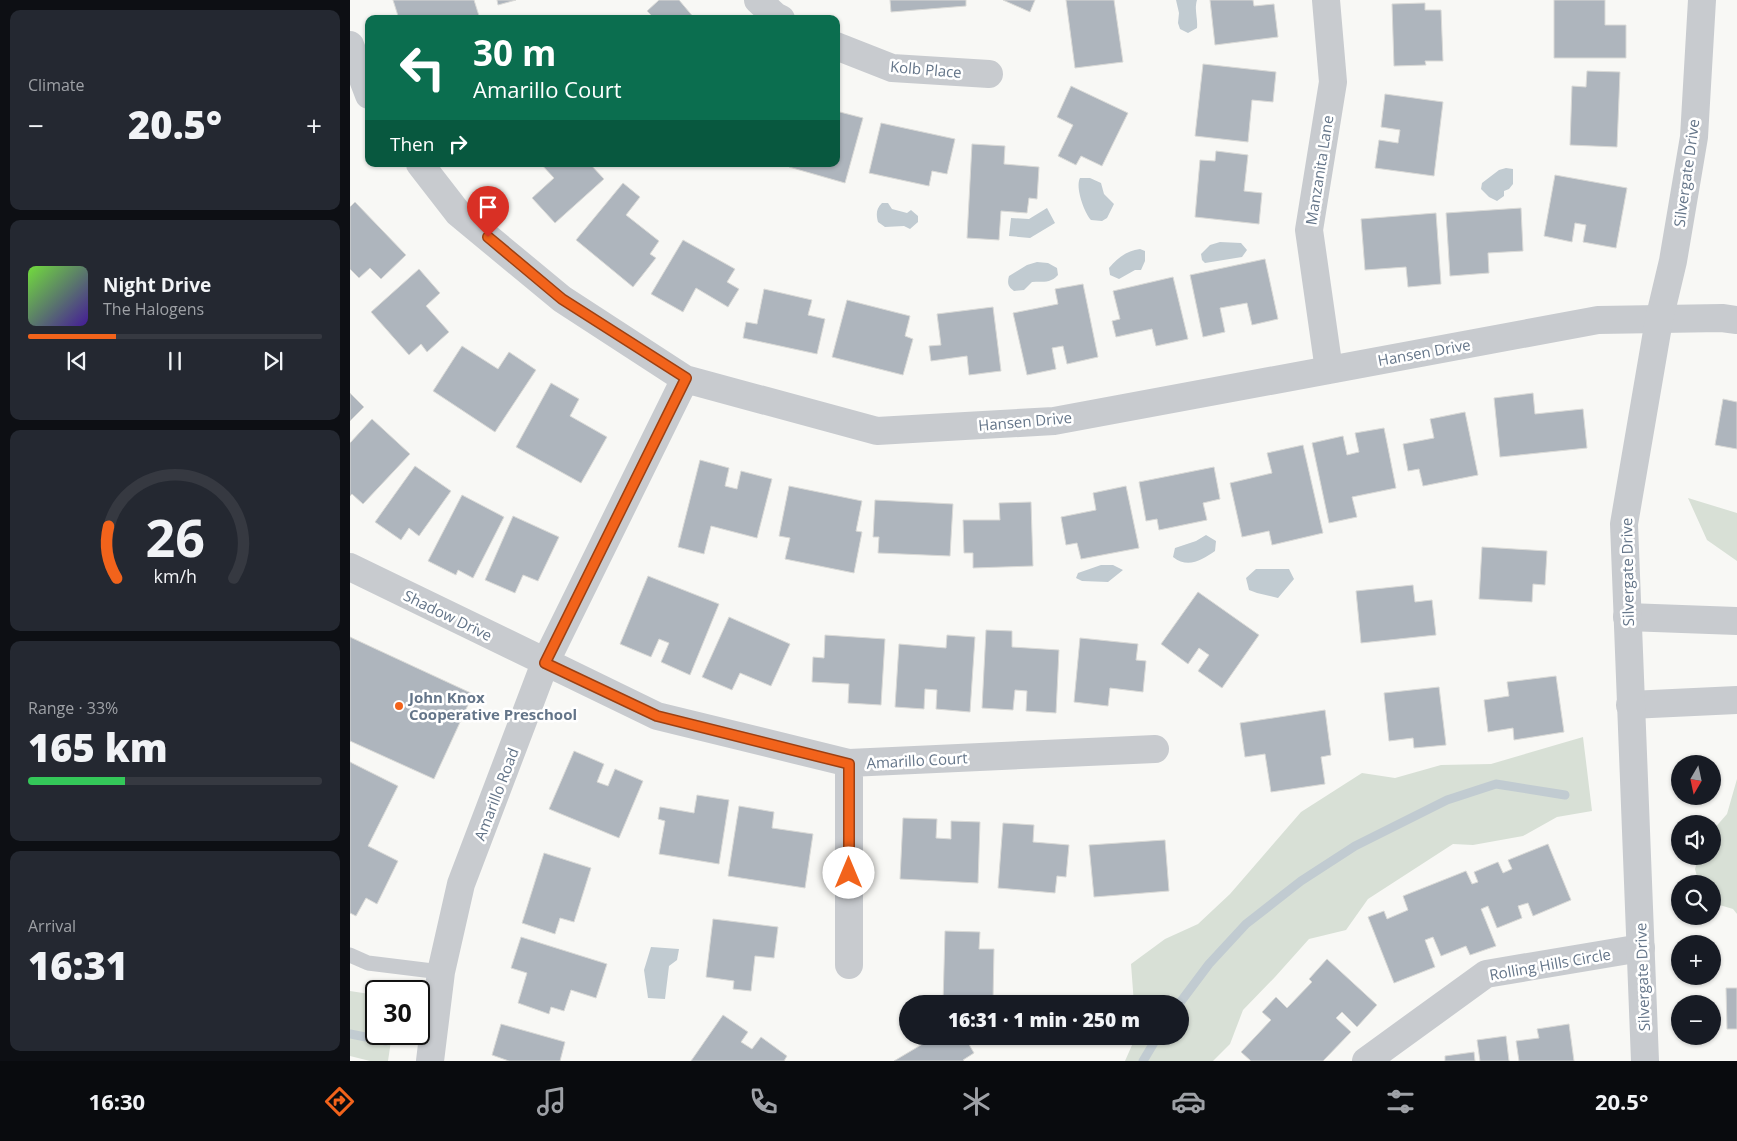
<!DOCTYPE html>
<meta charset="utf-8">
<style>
:root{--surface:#171b24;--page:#242831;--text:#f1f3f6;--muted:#9ea1a6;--line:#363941;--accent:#f2631b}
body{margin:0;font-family:"Open Sans",sans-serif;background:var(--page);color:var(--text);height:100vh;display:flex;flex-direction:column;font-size:19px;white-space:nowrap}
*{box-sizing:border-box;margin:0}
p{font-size:16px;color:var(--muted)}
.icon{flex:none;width:28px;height:28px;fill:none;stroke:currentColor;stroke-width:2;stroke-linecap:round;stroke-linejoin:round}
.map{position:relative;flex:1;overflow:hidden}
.details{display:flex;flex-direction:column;gap:10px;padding:10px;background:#0d0f14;width:350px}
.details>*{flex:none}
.hud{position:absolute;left:15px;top:15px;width:475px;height:152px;border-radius:10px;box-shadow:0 1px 4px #0004;background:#0b6e4f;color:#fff;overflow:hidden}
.needle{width:32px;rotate:189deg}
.controls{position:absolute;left:1321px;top:755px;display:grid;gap:10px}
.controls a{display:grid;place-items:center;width:50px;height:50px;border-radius:50%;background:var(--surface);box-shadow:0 1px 4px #0004;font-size:25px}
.speed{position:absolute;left:15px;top:980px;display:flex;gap:10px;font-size:25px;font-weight:700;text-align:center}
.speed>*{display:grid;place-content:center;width:65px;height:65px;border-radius:50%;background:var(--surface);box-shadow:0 1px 4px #0004;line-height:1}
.speed .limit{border:2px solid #111;border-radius:8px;background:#fff;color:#111}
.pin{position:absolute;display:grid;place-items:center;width:42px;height:42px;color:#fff;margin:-51px -21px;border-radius:50% 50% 50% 0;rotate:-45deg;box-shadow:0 0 5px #0007}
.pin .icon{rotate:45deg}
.me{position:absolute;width:55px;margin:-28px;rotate:0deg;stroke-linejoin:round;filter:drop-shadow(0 0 4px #0008)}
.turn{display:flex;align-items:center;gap:18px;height:105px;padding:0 25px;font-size:22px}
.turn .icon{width:65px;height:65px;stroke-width:2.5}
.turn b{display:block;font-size:35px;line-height:42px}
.then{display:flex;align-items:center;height:48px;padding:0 25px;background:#0003;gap:10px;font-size:19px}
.big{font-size:38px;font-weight:800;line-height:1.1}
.details .tile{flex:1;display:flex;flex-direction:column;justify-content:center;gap:8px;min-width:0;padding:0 18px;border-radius:10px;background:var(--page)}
.details .dial{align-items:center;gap:0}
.dial svg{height:130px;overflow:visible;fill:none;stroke:var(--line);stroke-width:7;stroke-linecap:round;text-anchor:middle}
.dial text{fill:var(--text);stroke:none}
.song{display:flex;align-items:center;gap:15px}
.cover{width:60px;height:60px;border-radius:8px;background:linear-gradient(135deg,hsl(100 70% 55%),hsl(260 70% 35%))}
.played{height:5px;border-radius:2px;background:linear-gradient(90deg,var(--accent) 30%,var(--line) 30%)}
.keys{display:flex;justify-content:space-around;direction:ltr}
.heat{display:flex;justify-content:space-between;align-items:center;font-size:28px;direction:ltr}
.charge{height:8px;border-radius:4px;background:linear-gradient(90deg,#34c759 33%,var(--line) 0)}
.trip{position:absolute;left:549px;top:995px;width:290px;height:50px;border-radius:25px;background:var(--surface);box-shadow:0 1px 4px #0004;font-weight:800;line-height:50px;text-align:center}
.menu{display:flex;height:80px;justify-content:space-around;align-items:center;background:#090b0e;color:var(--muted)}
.menu .icon{width:35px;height:35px}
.menu .active{color:var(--accent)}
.menu b{font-size:22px;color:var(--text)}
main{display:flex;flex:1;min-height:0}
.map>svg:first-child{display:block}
.green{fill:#d8e0d6}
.water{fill:#c1cbd1}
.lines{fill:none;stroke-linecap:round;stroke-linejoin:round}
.stream{stroke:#c1cbd1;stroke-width:9}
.building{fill:#aeb5bd;stroke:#dadad7}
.service{stroke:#c8cbcf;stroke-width:15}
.minor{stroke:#c8cbcf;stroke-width:28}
.tertiary{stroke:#c8cbcf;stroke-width:28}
.route-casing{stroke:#9d4012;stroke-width:12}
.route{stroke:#f2631b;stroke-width:9}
.poi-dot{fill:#f2631b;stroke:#fff;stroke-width:2}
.labels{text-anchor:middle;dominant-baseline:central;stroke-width:5;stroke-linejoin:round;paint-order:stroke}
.street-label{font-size:15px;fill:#647589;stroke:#fff}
.poi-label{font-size:15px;font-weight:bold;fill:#647589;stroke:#fff;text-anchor:start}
</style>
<main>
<section class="details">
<div class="tile"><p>Climate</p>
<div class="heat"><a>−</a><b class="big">20.5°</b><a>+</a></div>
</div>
<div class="tile">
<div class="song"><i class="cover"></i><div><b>Night Drive</b><p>The Halogens</p></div></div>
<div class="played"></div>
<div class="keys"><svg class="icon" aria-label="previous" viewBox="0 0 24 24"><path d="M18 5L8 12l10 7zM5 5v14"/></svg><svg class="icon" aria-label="pause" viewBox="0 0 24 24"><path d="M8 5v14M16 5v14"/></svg><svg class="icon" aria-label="next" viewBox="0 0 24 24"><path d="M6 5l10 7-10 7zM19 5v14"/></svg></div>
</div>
<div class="tile dial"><svg viewBox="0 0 100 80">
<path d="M14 69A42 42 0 1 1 86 69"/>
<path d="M14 69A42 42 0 0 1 9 37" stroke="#f2631b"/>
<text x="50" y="56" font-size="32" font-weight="700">26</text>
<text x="50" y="72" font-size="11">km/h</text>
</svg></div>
<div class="tile"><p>Range · 33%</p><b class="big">165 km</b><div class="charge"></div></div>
<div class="tile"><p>Arrival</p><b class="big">16:31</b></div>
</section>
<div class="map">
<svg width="1387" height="1061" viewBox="0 0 1387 1061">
<rect width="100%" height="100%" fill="#f8f8f5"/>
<path class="green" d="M1338,498L1387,513V561L1357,540Z
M1233,737L1242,811L1207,817L1173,836L1123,845L1103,844L1018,899L996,930L959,939L925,977L893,1010L880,1044L863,1061H775L786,1036H830V1004H784L781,964L815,939L848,924L880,894L951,812L1012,773L1045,778L1091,765L1141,764Z
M1387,779V914L1383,909L1363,903L1362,884H1349L1345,869L1349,856H1362L1363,830L1377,814Z
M0,991L26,995V1034H42L38,1061H20L0,1056Z"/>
<path class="water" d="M826,0H847C844,10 848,18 847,28L838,33L830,29L828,23L829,13Z
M1156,168L1163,169V184L1159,189L1154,191V196L1147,201L1139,197L1131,189L1132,183L1149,170Z
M730,178H740L751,183L754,194L764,204L757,218L752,221L741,220C734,212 725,187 730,178Z
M532,203H538L542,209L557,213L561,210L568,216V222L560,229L554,226L535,227L528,222C526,214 526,209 532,203Z
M697,208L705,223L680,238L659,236L661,218L679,219Z
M870,242L891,243L897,250L892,257L855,263L852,260L851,254L860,245Z
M790,249L795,251V261L791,270H785L769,279L760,275L759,268C768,257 777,251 790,249Z
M687,262L698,263L707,268L708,275C700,284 692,281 682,282L674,290L664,291C658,287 657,283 659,276L677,265Z
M856,535L866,541L865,551C852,560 838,569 823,557L825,548L846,541Z
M751,565H763L773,570L758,582L732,581L726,578L728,573Z
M906,569H939L944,579L928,598L907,593L899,590L896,578Z
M301,947L329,949L327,960L319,966L315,999L298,998L294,970Z"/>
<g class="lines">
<path class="stream" d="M829,1004L859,964L896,924L951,881L1005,846L1097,800L1146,784L1215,795
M0,1034L36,1041
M793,1061L808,1036"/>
</g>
<path class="building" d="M43,0H124L130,19H49Z
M147,0H166L148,5Z
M309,0H329L345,19H301L303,17L297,11Z
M540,0H616V6L541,12Z
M653,0H685L680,12Z
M716,0H764L773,62L725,68Z
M860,0H903L904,6L924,4L928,37L865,45Z
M1204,0H1255V25H1276V58H1204Z
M1075,3V10H1091L1093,61H1075L1076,65L1044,66L1042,4Z
M853,64L926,72L923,102L902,100L898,142L845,136Z
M1237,71L1270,72L1267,147L1220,145L1222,86L1236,87Z
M721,86L778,113L752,166L731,156L726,165L708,156L723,125L707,117Z
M1035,94L1093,102L1084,176L1025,168L1029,140L1048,143L1050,130L1031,127Z
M486,111L513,118L495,183L439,167V164H486Z
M531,123L605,139L597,174L582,171L579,186L519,173Z
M622,144L655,146L654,164L689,167L687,199L679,198L677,213L651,211L649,240L617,238Z
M866,151L898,155L894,191L912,193L909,224L845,217L850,160L865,161Z
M191,164H240L254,179L205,223L182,198L204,178Z
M1205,175L1277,188L1266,248L1233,242L1236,225L1225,223L1222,242L1194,236Z
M273,183L290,197L276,215L309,241L300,254L306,258L283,287L226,240Z
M5,202L56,255L31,279L20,268L9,278L0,269V207Z
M1171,208L1173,251L1138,253L1139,273L1100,276L1096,213Z
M1086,213L1091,284L1058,287L1056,267L1015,270L1011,219Z
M333,240L385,269L377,282L389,289L378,307L346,288L333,312L301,294Z
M915,259L928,319L902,325L897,303L870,308L875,332L853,337L840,275Z
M69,269L90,293L76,306L99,332L77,352L71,344L59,355L21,312Z
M823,277L838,339L806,346L802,329L766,337L762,321L770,319L763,291Z
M733,284L748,357L717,364L713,346L702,348L706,369L677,375L663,313L708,304L705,289Z
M414,289L462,300L458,315L475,319L467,354L393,338L396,322L407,324Z
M497,300L560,316L555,336L563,339L553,375L482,357Z
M643,307L651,371L619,375L617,356L581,361L579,346L591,345L587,314Z
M112,346L148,369L159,352L186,370L145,432L83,391Z
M201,383L229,399L220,416L257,437L231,483L166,447Z
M0,393L14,407L0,421Z
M1183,393L1185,414L1233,409L1237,448L1150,457L1144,398Z
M1373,399L1387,402V449L1365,445Z
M1115,412L1128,475L1073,486L1069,469L1058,471L1053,444L1084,438L1080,419Z
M22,419L60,454L13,504L2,494L0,496V443Z
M1034,428L1046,488L1002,497L1007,517L979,523L962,443L993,436L997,455L1009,452L1005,433Z
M953,445L973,533L922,545L919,531L892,537L880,483L922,473L917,453Z
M350,460L379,468L375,486L387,489L391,471L422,479L407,538L361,526L354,554L328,547Z
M65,466L101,491L69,536L59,528L51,540L25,522Z
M864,467L870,499L853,503L857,520L809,530L807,519L796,521L789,482Z
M439,486L512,501L506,531L512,532L504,573L435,559L440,538L429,536Z
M776,486L789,548L731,559L727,543L716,545L711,517L746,510L743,493Z
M112,495L154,517L123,578L108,570L106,575L78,561Z
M525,500L603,504L600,556L528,553L529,537H523Z
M681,502L683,566L623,568V553H614L613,520H650L649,503Z
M163,516L209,537L188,581L173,575L165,593L135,580Z
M1132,547L1197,551L1195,585L1183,584L1182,602L1129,599Z
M298,576L369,604L340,675L311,662L319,643L309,639L301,657L270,644Z
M1063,585L1065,602L1082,600L1086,635L1011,643L1006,591Z
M848,592L909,635L872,688L848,671L859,655L849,648L838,664L811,644Z
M379,617L440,644L421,686L390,673L382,690L352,677Z
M636,630L662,631V647L709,650L706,713L676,711L677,691L665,690L663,710L632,708Z
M475,635L535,639L531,705L498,703L499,684L462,682L463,657L474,658Z
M597,635L625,637L620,712L586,709L587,690L575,689L574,709L545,707L549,644L596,648Z
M0,637L123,694L84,779L0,741Z
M730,638L788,644L786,660L796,661L793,692L760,688L758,706L724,702Z
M1206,676L1214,732L1164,740L1163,728L1138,732L1134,700L1159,696L1157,682Z
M1089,687L1096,745L1064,748L1063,738L1039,741L1034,693Z
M975,710L981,755L971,757L975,784L921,792L915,754L895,757L890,723Z
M224,751L254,764L247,782L258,786L265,769L293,781L269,838L199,809Z
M0,762L48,786L18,846L48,861L27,904L16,898L6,916L0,913Z
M347,795L379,800L369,864L309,854L315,821L308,819L310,807L344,813Z
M389,806L424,812L422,828L463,834L455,888L378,876Z
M553,818L587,819L586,838L601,839V821L630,822L628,883L550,879Z
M653,823L684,825L683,842L719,845L716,877L707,876L705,893L648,888Z
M815,840L819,891L744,897L739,845Z
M1198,844L1221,900L1183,916L1178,903L1168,906L1172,918L1147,928L1138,906L1131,909L1146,946L1120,955L1116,946L1091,956L1083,937L1075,940L1085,967L1044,983L1018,917L1034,911L1037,919L1058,910L1053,896L1116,871L1122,884L1128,882L1124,872L1148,862L1153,873L1162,869L1158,860Z
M194,853L241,868L224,922L210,918L205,934L172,923Z
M363,919L428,927L424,958L405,956L401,991L383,989L384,981L356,977Z
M595,931L630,932L629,949H644L643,1000H637V1004H593Z
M171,937L257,964L246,998L221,990L214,1011L201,1007L199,1014L168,1003L177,973L161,968Z
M977,959L1027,1005L1007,1027L992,1012L986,1018L1001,1032L973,1061H901L891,1052L921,1020L912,1012L926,997L937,1008L962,982L959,979Z
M1376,988H1387V1029H1377Z
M373,1015L398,1032L391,1042L402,1049L411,1037L437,1056L434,1061H341Z
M151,1024L215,1042L210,1061H159L142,1055Z
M1219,1024L1224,1061H1169L1166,1041L1189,1038L1187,1029Z
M586,1036H614L624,1053L613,1060L614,1061H544Z
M1156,1036L1159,1061H1130L1127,1040Z
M1124,1052L1125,1061H1095V1056Z"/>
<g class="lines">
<path class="service" d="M0,955L18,963L91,972"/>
<path class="minor" d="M408,0L425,16L431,19
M976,0L983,82L959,230L979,370
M0,45L19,95
M486,46L542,68L639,74
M70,164L108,213L212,299L335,379L527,431L704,421L1248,320L1372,318L1387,320
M0,567L307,716L499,763L805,749
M1277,617L1387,621
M1280,705L1387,700
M499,763V965
M80,1061L91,972L111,884L195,663L335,379
M1016,1061L1136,974L1291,948"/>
<path class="tertiary" d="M1295,1061L1274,524L1309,320L1323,261L1344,137L1352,0"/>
</g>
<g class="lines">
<defs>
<path id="route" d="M138,237L212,299L336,378L195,663L307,716L499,764V873"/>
</defs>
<use href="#route" class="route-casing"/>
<use href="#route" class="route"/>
</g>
<circle class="poi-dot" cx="49" cy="706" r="5"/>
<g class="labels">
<g class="street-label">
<text transform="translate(576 69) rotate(5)">Kolb Place</text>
<text transform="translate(969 170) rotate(-81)">Manzanita Lane</text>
<text transform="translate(1336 173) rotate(-82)">Silvergate Drive</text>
<text transform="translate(1074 352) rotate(-10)">Hansen Drive</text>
<text transform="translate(675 421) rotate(-5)">Hansen Drive</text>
<text transform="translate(1277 572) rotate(-91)">Silvergate Drive</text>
<text transform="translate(98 615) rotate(26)">Shadow Drive</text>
<text transform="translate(567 760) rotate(-3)">Amarillo Court</text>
<text transform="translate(146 794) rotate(-69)">Amarillo Road</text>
<text transform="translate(1200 964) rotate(-10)">Rolling Hills Circle</text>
<text transform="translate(1292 977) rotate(-92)">Silvergate Drive</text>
</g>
<g class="poi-label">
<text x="59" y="697">John Knox<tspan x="59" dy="17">Cooperative Preschool</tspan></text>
</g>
</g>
</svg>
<div class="controls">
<a><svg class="needle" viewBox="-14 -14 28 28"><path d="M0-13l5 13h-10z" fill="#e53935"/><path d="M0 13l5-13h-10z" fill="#9ea1a6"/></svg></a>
<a><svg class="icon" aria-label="sound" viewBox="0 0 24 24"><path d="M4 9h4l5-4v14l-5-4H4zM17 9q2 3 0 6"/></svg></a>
<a><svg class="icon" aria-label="search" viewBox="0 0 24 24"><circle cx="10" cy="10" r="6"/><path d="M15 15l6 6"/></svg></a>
<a>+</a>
<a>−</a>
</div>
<div class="speed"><div class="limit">30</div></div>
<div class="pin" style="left:138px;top:237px;background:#d93025"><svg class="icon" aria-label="arrive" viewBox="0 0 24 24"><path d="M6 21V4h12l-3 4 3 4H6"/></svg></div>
<svg class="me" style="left:499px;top:873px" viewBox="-20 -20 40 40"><circle r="19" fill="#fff"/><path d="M0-13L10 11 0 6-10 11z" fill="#f2631b"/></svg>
<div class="trip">16:31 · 1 min · 250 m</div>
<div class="hud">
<div class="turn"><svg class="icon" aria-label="left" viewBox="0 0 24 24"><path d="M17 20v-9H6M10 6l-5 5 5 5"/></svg><div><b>30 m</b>Amarillo Court</div></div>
<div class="then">Then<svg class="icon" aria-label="right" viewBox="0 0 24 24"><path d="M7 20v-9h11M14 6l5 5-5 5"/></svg></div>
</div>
</div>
</main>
<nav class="menu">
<b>16:30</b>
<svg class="icon active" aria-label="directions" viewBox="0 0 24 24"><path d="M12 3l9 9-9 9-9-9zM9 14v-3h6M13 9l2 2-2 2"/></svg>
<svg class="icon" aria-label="music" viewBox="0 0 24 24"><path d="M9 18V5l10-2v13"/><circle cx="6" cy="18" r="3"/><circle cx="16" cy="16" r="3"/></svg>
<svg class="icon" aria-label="phone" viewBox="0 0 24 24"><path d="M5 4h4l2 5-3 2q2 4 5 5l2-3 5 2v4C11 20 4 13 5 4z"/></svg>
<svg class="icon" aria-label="climate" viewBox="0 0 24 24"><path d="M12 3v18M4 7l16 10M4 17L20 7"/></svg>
<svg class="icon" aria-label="car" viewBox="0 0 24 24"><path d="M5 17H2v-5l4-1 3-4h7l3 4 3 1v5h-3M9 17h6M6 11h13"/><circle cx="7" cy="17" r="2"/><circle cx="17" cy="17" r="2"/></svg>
<svg class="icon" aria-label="filters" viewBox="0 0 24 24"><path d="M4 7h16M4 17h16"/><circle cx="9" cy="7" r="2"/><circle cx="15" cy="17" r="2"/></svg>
<b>20.5°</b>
</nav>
